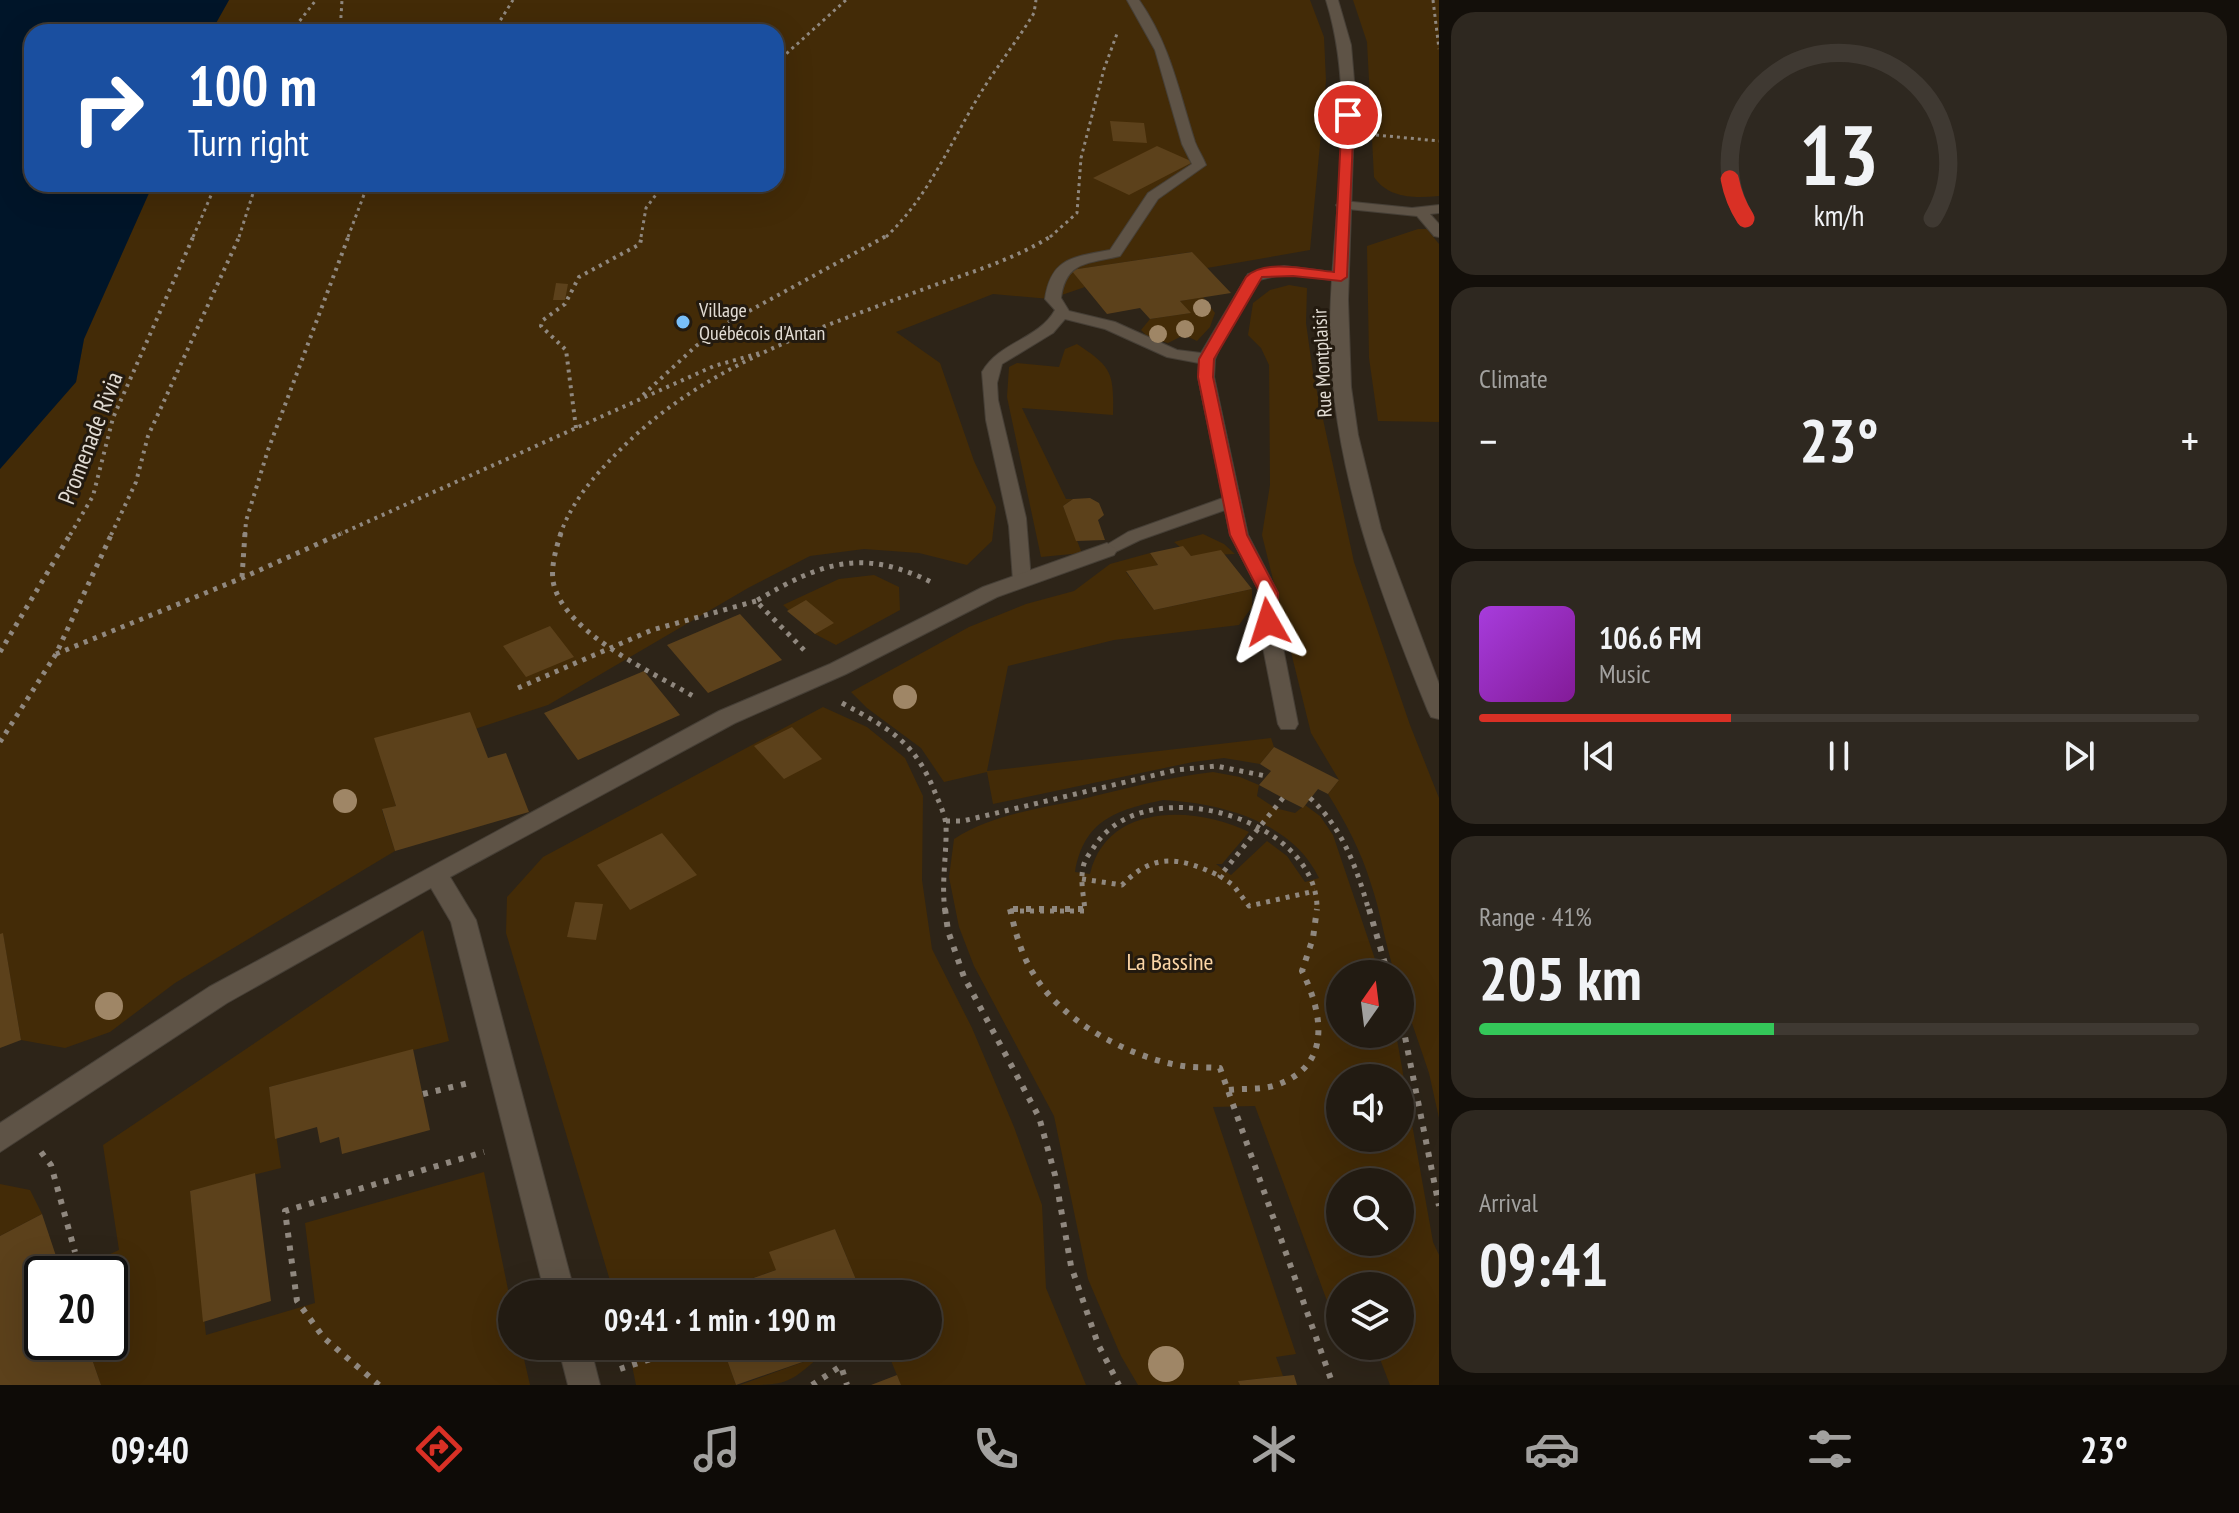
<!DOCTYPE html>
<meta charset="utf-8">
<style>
:root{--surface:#221b12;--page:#2e2820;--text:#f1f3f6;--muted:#a2a19f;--line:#3f3932;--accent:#d93025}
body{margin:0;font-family:"PT Sans Narrow",sans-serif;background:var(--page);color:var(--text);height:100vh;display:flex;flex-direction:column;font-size:30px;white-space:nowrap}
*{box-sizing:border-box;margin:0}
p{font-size:26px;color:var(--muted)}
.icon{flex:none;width:44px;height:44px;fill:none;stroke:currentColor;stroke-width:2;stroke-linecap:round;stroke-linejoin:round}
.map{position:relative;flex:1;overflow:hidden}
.side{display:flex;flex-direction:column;gap:12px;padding:12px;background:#130f0a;width:800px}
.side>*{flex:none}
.hud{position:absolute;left:24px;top:24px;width:760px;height:168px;border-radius:24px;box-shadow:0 8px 32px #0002,0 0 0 2px var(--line);background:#1a4fa0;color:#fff;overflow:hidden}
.needle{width:52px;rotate:14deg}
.fabs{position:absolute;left:1326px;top:960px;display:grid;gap:16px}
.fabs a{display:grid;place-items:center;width:88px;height:88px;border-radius:50%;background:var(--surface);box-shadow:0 8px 32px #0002,0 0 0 2px var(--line);font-size:40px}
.speed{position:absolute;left:24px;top:1256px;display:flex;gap:16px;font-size:40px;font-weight:700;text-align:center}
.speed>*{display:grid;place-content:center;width:104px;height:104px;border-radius:50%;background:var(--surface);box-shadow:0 8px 32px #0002,0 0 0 2px var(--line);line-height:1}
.speed .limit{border:4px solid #111;border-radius:12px;background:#fff;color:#111}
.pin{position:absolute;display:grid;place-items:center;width:68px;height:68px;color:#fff;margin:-34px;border:4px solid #fff;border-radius:50%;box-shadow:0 2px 8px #0007}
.me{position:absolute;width:88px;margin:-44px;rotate:354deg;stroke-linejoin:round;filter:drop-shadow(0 0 6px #0008)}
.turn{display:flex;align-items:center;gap:28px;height:168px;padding:0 32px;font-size:36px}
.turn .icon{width:104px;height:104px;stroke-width:2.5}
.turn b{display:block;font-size:56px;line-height:68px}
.big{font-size:60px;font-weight:600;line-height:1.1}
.side .widget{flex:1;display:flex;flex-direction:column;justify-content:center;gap:12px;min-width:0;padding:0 28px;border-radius:24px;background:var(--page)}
.side .dial{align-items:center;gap:0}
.dial svg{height:208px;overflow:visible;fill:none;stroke:var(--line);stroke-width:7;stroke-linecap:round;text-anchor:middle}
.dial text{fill:var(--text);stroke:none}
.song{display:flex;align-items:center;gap:24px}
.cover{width:96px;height:96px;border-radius:12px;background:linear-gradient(135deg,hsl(280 70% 55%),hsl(290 70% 35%))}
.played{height:8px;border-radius:4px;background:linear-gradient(90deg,var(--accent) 35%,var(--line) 35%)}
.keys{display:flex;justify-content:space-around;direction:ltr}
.heat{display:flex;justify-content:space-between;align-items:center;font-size:44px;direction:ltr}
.charge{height:12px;border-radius:6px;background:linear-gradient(90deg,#34c759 41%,var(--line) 0)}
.trip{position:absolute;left:498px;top:1280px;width:444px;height:80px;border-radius:40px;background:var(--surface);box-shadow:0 8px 32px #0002,0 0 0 2px var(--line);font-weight:600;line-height:80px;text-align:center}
.tab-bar{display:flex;height:128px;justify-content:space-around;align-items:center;background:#0e0b07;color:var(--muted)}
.tab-bar .icon{width:56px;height:56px}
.tab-bar .current{color:var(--accent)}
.tab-bar b{font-size:36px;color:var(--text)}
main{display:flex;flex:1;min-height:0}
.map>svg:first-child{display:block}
.green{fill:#432b07;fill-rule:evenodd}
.water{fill:#001529}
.building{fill:#5c411b}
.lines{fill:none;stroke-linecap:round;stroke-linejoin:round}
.service-casing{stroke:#463f36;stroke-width:2}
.pedestrian-casing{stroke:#463f36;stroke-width:2}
.tertiary-casing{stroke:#463f36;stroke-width:2}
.path-far3{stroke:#90887f;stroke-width:3;stroke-dasharray:3 4;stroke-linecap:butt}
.path-far2{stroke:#90887f;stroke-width:4;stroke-dasharray:3 5;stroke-linecap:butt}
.path-far1{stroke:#90887f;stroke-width:5;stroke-dasharray:4 6;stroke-linecap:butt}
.path{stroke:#90887f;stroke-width:6;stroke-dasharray:5 8;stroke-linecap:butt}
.service{fill:#5e5346;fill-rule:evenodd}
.pedestrian{fill:#5e5346;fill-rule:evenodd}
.tertiary{fill:#5e5346;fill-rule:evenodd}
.tree{fill:#9f8666}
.route{fill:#d93025;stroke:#8d1f18;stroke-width:2}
.poi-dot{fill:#79bff8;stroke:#231a0f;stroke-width:3}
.labels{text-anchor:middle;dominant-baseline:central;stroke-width:6;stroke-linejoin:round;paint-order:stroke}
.far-poi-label{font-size:20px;fill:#e2dcd4;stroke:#231a0f;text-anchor:start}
.far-street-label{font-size:20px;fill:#e2dcd4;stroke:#231a0f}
.street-label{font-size:24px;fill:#e2dcd4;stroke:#231a0f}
.park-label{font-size:24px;fill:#fcd6a6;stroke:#231a0f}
</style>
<main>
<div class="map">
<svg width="1439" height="1385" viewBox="0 0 1439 1385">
<rect width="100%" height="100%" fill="#2d2418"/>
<path class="green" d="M229,0H1310L1324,37L1326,81L1310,250L1207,268L1191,252L1072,270L1085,287L1050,299L993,294L896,332L940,363L974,461L996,507L992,541L967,565L919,553L864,549L810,556L748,588L548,705L435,742L383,765L396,806L382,810L395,851L175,983L110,1032L65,1048L21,1040L3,934H0V469L76,382L84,339L153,184H776V32H211Z
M1353,0H1439V196C1415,198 1389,199 1374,177L1367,42Z
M1418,229H1427L1439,244V422L1378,421L1369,358L1367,246Z
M1289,285L1307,288L1306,323L1313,373L1354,562L1410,725L1439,798V1118L1429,1073L1400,988V974H1395C1385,944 1381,913 1371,884C1361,851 1346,823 1328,794L1339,780L1311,733L1262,535L1270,485L1269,365L1261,348L1248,335L1253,303L1270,290Z
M1203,297L1215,313L1210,327L1197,341L1184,335L1168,343L1148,337L1141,330L1150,319L1190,313L1180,301Z
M1077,344C1112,367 1114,373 1113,415L1022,408L1066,499H1073L1063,506L1082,553L1041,557L1007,397L1009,367L1017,363L1059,367L1065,349Z
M1203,534L1224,544L1235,554L1191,556L1174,542Z
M1150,553L1158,565L1126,572L1154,610L1252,589V607L1239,625L1114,640L1008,666L987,771L1271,738L1274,747L1260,764L1224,758L1193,762L993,804L987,772L944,782L921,748L867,708L851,692L969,627L1026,604L1074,591L1110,564Z
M874,575L899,587L900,610L836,645L815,634L783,605L839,579Z
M823,707L867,727L905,758L923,796L922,880L932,949L972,1028L1014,1127L1042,1205L1046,1288L1086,1385H901L885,1346H928V1294H862L835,1229L776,1270L707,1294H614L506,933L507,897L543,857Z
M1213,772L1240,777L1259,785L1257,796L1275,808L1295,813L1305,805L1320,816L1333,835L1380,974H1340V1034H1396L1433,1242L1439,1255V1385H1390L1375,1346H1370H1400V1286H1340V1336L1255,1106L1213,1107L1296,1354L1276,1357L1283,1376L1239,1381L1240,1385H1138L1121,1356L1088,1279L1054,1116L974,966L959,927L949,877L954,839C990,815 1037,809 1079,800C1123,789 1168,777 1213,772ZM1163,800C1220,803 1292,821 1319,878L1305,882L1287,856L1267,841L1231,875L1216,864H1222L1249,832C1196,806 1107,802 1090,874L1075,872C1084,820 1116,810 1163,800ZM1340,1078H1400V1138H1340ZM1340,1182H1400V1242H1340Z
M423,930L449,1041L269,1087L281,1168L190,1191L206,1335L315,1303L305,1223L484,1172L512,1309V1346H521L530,1385H101L86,1342H110V1274H66L119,1250L103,1145Z
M0,1184L30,1190L42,1214L0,1236Z
M628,1346H722L736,1385H636Z
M820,1356C788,1385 785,1385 740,1385Z"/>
<path class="water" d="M0,0H229L211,32H32V184H153L84,339L76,382L0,469Z"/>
<path class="building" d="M1110,121L1144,123L1147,143L1113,141Z
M1157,146L1193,162L1129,195L1093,178Z
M1192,252L1231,293L1180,301L1191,313L1150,319L1140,308L1107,314L1071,270Z
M556,283L568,284L565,300H553Z
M1090,498L1099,503L1104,515L1098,520L1105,540L1076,541L1063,506L1073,499Z
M1183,546L1191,556L1221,550L1252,589L1154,610L1126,571L1158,565L1150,553Z
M806,600L834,623L815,634L787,611Z
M740,614L782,660L708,693L667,645Z
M550,626L574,657L526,677L503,646Z
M644,671L680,715L578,760L544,713Z
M470,712L488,758L506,753L529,812L395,851L382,809L396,806L374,738Z
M792,727L822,759L784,779L754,746Z
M1274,747L1339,780L1328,794L1318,789L1303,808L1283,798L1259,785L1271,771L1260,764Z
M662,833L697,875L630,910L597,865Z
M575,902L603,904L596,940L567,937Z
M3,933L21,1040L0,1048V934Z
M413,1049L430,1130L342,1154L339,1137L320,1143L317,1127L275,1139L269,1087Z
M255,1173L271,1301L203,1322L190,1191Z
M42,1214L62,1274H42V1342H86L101,1385H0V1236Z
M835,1229L862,1294H708L776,1270L769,1252Z
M722,1346H816L820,1356L736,1385Z
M897,1375L901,1385H871Z
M1294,1375L1297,1385H1240L1238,1381Z"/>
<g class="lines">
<defs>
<path id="service" d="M1127,0H1139C1170,44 1179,92 1195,142C1198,150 1203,157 1206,165L1158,199L1120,256C1089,264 1066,260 1061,298L1069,311L1115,322L1177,350L1201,353L1248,274L1284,266L1341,273L1348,277L1341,281L1284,274L1259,280L1220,347L1215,359L1214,377L1248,535L1278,593V622L1298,724L1295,729H1281L1278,724L1258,622L1260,593L1230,535L1225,510L1140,540L1107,556L1098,550L1128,532L1223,498L1198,377L1199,363L1167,357L1105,329L1065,319L1053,333L1002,364L997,383L998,400L1026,518L1031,580L1022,586L1013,580L1009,526L986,420L982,372C1000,341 1038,340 1055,310L1045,299C1051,257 1074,257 1110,250L1148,193L1192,164L1182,144L1155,50Z
M1343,201L1412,208L1439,205V213L1430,214L1439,224V237L1434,236L1417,216L1338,208L1336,205Z"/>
<path id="pedestrian" d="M1107,543L1117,550L1114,555L997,597L846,674L735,723L450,877L476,920L575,1294H545L451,922L431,888L227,1003L0,1152V1123L209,987L719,711L830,664L983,587Z
M558,1346H590L600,1385H568Z"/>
<path id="tertiary" d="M1326,0H1338L1351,45L1355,92L1348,300L1351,387L1358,435L1381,529L1439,684V719L1431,717L1428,711C1379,591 1333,469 1330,338C1329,226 1360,108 1326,0Z"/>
</defs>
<use href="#service" class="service-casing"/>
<use href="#pedestrian" class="pedestrian-casing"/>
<use href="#tertiary" class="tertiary-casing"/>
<path class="path-far3" d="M1433,0L1439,49
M291,32L316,0
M340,32L342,0
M493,32L513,0
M776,63L846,0
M1376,135L1439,141
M193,237L216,184
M239,237L256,184
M348,237L368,184
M641,237L646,208L664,184
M886,237C931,194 952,138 985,86C1001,61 1019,38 1034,13L1036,0
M1050,237L1077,213L1081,158L1104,69L1118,31"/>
<path class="path-far2" d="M643,395L696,346L729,322L888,235
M576,428L566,350L541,326L543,320L565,304L579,277L640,244L642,235
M70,535L93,496L113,418L194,235
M111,535L136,482L148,436L240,235
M245,535L246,521L268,450L349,235
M338,535L714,366L760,353
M560,535C572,501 594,476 619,451C705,363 823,327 935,285C975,271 1017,258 1053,235"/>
<path class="path-far1" d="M561,533C556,548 551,566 553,581C562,632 652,672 693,696
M242,577L245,533
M804,650L756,601C822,562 863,547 935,584
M0,652L71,533
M56,654L242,578L342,533
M518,688L652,630L756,601
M842,703C891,730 915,741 936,795C940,804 945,815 946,825C947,854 941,882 945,911
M0,742L56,654L112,533
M1283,798L1220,876L1233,885L1249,906L1315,891
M1310,798C1343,828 1357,869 1369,911
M946,821H963L1176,770L1216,766L1266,776
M1082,879L1122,885C1155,851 1181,858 1220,876
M1010,911H1085C1084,897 1080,882 1083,868C1084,860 1090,853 1094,847C1143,768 1320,817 1317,911"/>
<path class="path" d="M945,909L948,931L964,977L1039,1117L1055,1175L1071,1266L1098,1344L1119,1385
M1010,909C1015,931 1021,954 1033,973C1060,1020 1125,1055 1177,1065C1191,1068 1206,1067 1220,1068L1333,1385
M1013,909H1085
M1369,909L1388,974
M1400,1012L1439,1206
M1229,1090C1244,1088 1259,1090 1273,1086C1332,1068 1324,1016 1302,971L1313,938L1317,909
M423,1094L469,1083
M41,1152L51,1165L75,1252
M620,1369L691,1346
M379,1385L324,1338L297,1301L285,1211L484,1152
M812,1385L841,1366L847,1385"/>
<use href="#service" class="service"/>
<use href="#pedestrian" class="pedestrian"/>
<use href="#tertiary" class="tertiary"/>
</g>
<g class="tree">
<circle cx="1202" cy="308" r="9"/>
<circle cx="1185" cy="329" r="9"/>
<circle cx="1158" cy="334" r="9"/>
<circle cx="905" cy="697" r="12"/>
<circle cx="345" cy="801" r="12"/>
<circle cx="109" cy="1006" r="14"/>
<circle cx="1166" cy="1364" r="18"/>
</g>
<path class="route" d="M1348,111L1354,115L1347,277L1341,281L1293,276L1262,277L1214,359L1213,377L1247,535L1278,593L1277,622L1268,628L1259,622L1260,593L1230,535L1198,377L1199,359L1246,277C1265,258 1310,270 1334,272L1342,115Z"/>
<circle class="poi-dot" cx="683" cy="322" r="8"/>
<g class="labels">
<g class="far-poi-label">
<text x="699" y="310">Village<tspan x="699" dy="23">Québécois d'Antan</tspan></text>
</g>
<g class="far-street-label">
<text transform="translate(1322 363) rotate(-93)">Rue Montplaisir</text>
</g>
<g class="street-label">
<text transform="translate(90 438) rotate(-69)">Promenade Rivia</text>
</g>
<g class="park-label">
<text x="1170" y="961">La Bassine</text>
</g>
</g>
</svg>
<div class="fabs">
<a><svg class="needle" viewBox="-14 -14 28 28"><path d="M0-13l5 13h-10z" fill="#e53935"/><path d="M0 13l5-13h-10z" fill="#a2a19f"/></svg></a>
<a><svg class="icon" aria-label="sound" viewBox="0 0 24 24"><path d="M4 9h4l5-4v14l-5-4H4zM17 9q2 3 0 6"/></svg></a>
<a><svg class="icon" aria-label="search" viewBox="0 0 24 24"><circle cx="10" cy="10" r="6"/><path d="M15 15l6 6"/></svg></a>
<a><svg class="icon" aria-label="layers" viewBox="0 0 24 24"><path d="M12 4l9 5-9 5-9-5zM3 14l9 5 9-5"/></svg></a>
</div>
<div class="speed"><div class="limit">20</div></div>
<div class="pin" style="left:1348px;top:115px;background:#d93025"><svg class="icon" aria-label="arrive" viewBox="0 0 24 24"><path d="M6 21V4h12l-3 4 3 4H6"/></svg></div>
<svg class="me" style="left:1268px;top:622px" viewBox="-20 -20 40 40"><path d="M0-17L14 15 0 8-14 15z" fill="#d93025" stroke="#fff" stroke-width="4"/></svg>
<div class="trip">09:41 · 1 min · 190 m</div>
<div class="hud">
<div class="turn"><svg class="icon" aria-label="right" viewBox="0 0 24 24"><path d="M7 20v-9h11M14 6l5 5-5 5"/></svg><div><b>100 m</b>Turn right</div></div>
</div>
</div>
<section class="side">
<div class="widget dial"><svg viewBox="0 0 100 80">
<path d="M14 69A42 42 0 1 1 86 69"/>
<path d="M14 69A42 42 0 0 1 8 54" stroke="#d93025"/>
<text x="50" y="56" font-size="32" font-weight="700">13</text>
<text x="50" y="72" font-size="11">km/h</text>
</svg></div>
<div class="widget"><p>Climate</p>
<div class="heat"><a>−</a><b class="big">23°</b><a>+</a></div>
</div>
<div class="widget">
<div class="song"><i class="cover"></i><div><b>106.6 FM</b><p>Music</p></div></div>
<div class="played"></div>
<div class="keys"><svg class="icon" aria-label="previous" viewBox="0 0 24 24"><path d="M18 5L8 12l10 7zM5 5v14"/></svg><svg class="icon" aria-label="pause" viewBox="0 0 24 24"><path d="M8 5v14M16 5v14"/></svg><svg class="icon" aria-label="next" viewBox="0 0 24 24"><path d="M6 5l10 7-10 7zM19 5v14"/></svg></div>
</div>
<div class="widget"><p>Range · 41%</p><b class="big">205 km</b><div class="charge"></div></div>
<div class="widget"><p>Arrival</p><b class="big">09:41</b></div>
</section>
</main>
<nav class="tab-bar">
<b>09:40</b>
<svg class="icon current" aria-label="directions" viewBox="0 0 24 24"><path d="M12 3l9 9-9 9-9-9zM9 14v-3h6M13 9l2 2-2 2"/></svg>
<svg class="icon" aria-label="music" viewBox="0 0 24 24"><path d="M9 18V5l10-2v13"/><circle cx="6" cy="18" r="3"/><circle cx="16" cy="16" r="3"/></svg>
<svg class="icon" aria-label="phone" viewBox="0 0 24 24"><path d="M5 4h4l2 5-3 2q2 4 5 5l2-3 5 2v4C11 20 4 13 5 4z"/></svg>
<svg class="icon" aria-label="climate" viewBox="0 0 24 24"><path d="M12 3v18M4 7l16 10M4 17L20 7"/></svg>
<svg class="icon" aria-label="car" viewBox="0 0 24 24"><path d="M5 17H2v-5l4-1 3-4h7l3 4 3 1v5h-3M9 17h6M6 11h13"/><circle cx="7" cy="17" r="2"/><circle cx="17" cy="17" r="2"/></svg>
<svg class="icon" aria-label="filters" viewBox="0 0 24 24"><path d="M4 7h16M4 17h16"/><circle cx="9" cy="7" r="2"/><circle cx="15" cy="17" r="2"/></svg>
<b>23°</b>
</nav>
